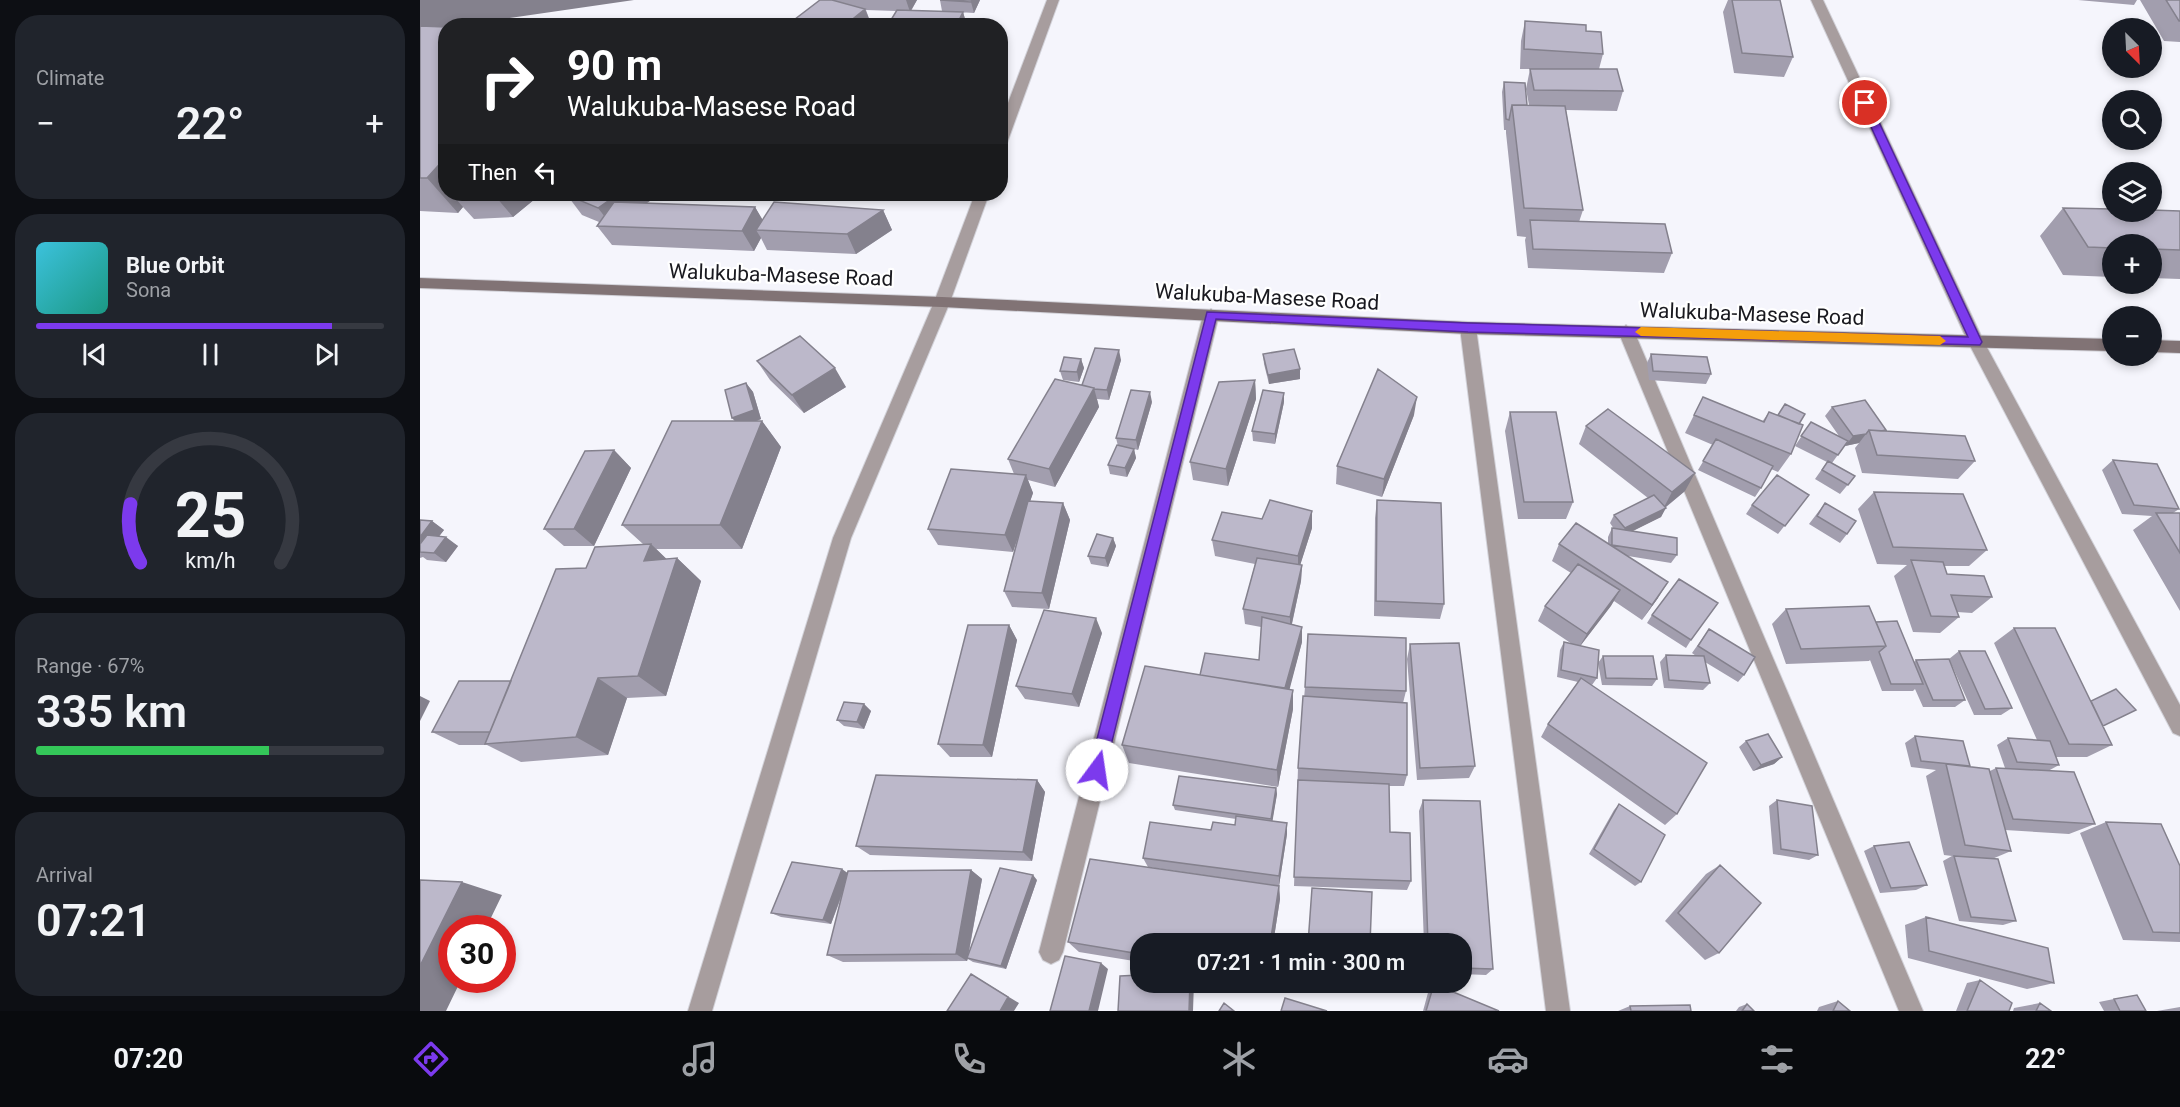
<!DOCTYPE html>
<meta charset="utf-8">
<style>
:root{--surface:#171b24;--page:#20242c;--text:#f1f3f6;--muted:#9ea1a6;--line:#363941;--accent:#7c3aed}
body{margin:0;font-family:Roboto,sans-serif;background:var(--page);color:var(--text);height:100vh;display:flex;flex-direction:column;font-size:22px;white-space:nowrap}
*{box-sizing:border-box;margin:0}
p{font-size:20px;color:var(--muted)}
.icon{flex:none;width:33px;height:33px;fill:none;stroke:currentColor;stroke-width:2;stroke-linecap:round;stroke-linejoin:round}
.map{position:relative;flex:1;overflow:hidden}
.sheet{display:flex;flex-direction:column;gap:15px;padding:15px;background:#0d0f14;width:420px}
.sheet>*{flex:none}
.guide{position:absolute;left:18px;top:18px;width:570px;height:183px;border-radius:24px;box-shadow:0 3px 9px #0003;background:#202124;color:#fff;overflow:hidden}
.needle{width:39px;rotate:156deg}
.controls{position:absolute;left:1682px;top:18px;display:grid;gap:12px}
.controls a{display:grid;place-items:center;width:60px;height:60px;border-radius:50%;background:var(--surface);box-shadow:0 3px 9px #0003;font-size:30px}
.speed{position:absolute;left:18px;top:915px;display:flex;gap:12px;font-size:30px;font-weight:700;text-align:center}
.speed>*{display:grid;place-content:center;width:78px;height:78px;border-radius:50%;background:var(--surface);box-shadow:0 3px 9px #0003;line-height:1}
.speed .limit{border:9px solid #d22;background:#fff;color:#111}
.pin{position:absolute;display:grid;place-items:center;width:51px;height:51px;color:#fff;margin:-26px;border:3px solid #fff;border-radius:50%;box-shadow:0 2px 6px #0007}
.me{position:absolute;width:66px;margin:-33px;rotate:14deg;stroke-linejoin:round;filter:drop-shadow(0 0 4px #0008)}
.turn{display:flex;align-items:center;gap:21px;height:126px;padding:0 30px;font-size:27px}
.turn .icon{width:78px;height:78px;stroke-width:2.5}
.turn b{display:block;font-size:42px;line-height:51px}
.then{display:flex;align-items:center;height:57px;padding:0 30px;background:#0003;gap:12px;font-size:22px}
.big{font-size:45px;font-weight:600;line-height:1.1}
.sheet .widget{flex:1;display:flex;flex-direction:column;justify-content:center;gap:9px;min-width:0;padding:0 21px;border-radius:24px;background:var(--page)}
.sheet .dial{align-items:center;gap:0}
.dial svg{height:156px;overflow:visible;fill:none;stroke:var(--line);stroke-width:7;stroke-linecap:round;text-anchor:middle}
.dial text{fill:var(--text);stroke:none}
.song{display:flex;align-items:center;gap:18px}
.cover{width:72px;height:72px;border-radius:9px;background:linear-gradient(135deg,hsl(190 70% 55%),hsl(170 70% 35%))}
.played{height:6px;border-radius:3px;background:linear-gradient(90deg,var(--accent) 85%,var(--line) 85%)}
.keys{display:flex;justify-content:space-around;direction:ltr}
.heat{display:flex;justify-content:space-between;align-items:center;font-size:33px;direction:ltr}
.charge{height:9px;border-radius:4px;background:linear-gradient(90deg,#34c759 67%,var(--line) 0)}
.trip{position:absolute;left:710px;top:933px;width:342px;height:60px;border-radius:24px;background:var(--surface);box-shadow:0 3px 9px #0003;font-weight:600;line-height:60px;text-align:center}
.tab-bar{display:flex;height:96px;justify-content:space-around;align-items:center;background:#090b0e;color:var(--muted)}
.tab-bar .icon{width:42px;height:42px}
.tab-bar .active{color:var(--accent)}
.tab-bar b{font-size:27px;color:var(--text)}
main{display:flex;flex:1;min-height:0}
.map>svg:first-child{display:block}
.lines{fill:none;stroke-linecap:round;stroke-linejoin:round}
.street-casing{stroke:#d2d2d9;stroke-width:2}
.secondary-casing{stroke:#d2d2d9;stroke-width:2}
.street{fill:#a79d9e;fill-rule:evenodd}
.secondary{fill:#817375;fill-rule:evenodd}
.wall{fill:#a29eae;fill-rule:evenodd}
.shaded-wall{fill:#84818d}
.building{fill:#bcb8ca;stroke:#84818d;stroke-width:1.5}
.route{fill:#7c3aed;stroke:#51269a;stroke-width:1.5}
.slow{fill:#f59e0b}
.labels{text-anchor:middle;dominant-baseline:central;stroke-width:4.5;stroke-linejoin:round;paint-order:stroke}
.street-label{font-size:21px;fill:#19191f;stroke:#fff}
</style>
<main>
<section class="sheet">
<div class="widget"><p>Climate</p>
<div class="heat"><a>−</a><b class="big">22°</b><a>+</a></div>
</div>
<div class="widget">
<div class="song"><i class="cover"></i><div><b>Blue Orbit</b><p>Sona</p></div></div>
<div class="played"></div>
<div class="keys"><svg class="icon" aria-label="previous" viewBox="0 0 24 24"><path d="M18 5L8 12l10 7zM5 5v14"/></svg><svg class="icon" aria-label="pause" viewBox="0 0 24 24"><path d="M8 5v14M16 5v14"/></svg><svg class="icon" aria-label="next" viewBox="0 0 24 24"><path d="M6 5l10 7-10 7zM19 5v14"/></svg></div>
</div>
<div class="widget dial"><svg viewBox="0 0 100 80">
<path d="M14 69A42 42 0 1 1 86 69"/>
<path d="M14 69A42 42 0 0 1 9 39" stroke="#7c3aed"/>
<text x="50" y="56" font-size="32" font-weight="700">25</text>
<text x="50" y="72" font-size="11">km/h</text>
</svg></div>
<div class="widget"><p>Range · 67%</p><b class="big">335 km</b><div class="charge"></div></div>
<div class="widget"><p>Arrival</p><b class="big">07:21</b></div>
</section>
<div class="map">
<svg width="1760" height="1011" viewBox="0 0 1760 1011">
<rect width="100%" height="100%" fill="#f5f5fc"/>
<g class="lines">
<defs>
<path id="street" d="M627,0H639L587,143L580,147V124Z
M1391,0H1403L1564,342L1760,705V736L1753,733L1548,342Z
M555,194H569L530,302L431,538L292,1011H268L413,538L514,302Z
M791,309L799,315L643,952L639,960L631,964L623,960L619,952L783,315Z
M1048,322L1056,328L1150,1011H1126L1040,328Z
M1206,325L1214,331L1503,1011H1479L1198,331Z"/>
<path id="secondary" d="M0,278L522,297L1048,322L1692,339V351L1048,334L522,307L0,288Z
M1731,340L1760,341V353L1731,352Z"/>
</defs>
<use href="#street" class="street-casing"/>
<use href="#secondary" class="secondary-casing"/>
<use href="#street" class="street"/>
<use href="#secondary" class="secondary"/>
</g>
<path class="wall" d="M0,0L22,27L121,194L93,217L54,219L43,207L38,213L0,211Z
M400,0H497L491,11L543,12L547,26H366ZM446,10L476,11L471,20L451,24Z
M520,0H560L554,13L522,11Z
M1308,0H1360L1373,57L1364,77L1314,73L1303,12Z
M1658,0H1717L1714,5Z
M1720,0H1760V42L1744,41Z
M1105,21L1166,31L1183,54L1179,69L1203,91L1197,111L1146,110L1163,210L1159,222L1252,253L1244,273L1108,268L1105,240L1106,237L1097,236L1086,133V130H1084L1082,92L1084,82L1107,105H1109L1106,89L1110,69H1100L1101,41Z
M149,194H240L226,203L335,207L342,220L463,210L472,230L436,254L347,250L341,238L334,251L192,245L177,226L179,222L162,215L147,195Z
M1643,208L1760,211V279L1731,278V244H1692V277L1643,275L1620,236Z
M843,354L880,379L849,384L844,364Z
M1231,354L1291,374L1286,384L1229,380L1227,363Z
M661,359L664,368L659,382L643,380L640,371Z
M701,360L689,400L677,399L679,407L635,487L608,480L613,493L610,501L643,503L650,520L629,609L592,607L584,591L598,536L593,552L518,545L508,529L594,474L588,459L662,385Z
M337,361L426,387L384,413L350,380Z
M835,380L836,399L808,486L773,480L770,462Z
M326,383L333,392L341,419L337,421H342L361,447L322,549H236L246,559L257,558L281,581L246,696L207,698L188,755L101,762L67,745H39L12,732L91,681L166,568L223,544L202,525L315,421Z
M1283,397L1342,422L1349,412L1358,415L1365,404L1379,424L1371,454L1358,472L1351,469L1341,488L1335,497L1278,470L1293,445L1265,433Z
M732,402L718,450L714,449L716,458L707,477L690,474L688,465L698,446L696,438Z
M864,402L855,444L833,441L832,431Z
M1412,407L1465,431L1555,461L1538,479L1442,473L1435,448L1439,443L1425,446V445L1412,463L1435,476L1420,494L1395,479L1407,462L1375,446L1391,422L1419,436L1405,416Z
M1090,412L1153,502L1146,519H1098L1085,431Z
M994,415L962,497L916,484L917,466Z
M1166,426L1265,491L1245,508L1241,517L1212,531L1257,555L1251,563L1208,556L1238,598L1222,620L1194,601L1160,646L1177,678L1172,685L1170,684L1257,814L1245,825L1121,737L1128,724L1158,682L1137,677L1140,650L1144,642L1152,644L1118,621L1125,606L1151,573L1132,561L1139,544H1188V537L1192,528L1194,529L1190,523L1194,515L1228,498L1159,444Z
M194,450L211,468L174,546H144L124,529Z
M1693,460L1759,509L1753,513H1760V611L1713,530L1732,516L1702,514L1682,470Z
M1454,492L1567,550L1549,566H1524L1527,574L1572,597L1552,613L1537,612L1539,617L1520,633L1493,632L1474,576L1487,565L1457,564L1438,509Z
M1389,495L1358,534L1326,514L1332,505Z
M957,500L1024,604L1020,619L954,616L955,518Z
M1405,503L1427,534L1420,543L1389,524Z
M0,520L12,521L24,530L19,536L38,546L26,562L7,560L3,557L0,558Z
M892,528L880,565H882L881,581L872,624L882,627V642L869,689L873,709L858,787L709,763L702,745L780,675L839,660L841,627L825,624L823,609L835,564L795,556L792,540Z
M693,538L696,546L688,567L671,564L668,556Z
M1366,609L1456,622L1494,662L1496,660L1545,700L1535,707H1503L1495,689L1493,691H1462L1450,660L1449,661L1366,664L1352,624Z
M1232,615L1271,640L1266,648L1227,623Z
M589,625L597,640L572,757H530L518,744Z
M1594,628L1671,701L1716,710L1683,726L1692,745L1667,757H1636L1639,765L1628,771L1675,824L1649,834L1585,830L1591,851L1572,859L1596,921L1583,925L1539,921L1523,861L1532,856L1524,855L1506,776L1516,770L1491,767L1485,743L1495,736L1549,767L1570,771L1576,768H1585L1577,745L1588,738L1617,740L1574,643Z
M1289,629L1324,675L1318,682L1285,662L1290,683L1283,690L1244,688L1240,662L1246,655L1276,656L1272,653Z
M682,633L659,707L605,699L596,686Z
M990,644L1055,766L1049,778L997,780L987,659Z
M1539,651L1592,708L1581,715H1554L1529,659Z
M1183,656L1237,679L1232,686L1182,685L1178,663Z
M885,687L986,691L983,703L987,775L984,786H969L970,832L991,881L987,890L874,886L878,768Z
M444,704L451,711L444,729L424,726L417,720Z
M1326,741L1362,757L1354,764L1333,771L1319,747Z
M617,780L625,792L612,861L450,855L436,846Z
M856,788L857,794L852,821L867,834L859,886L728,867L723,858L791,830L815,825L816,819L755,810L753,805Z
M1003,800L1073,969L1066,975L1041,974V944H1004L999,811Z
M1357,800L1398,855L1389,860L1353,854L1349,806Z
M1199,804L1221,882L1215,886L1169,854L1194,810Z
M1686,822L1760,866V942L1703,940L1660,833Z
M1454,846L1507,885L1496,890L1460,893L1444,851Z
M1300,865L1299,953L1285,960L1245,921L1286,874Z
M551,870L562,879L549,952L617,880L586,969L553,962L548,959L547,961L423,962L407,955L423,893L411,924L361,917L351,913L428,873Z
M859,886L860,899L853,944H720V962L659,952L648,942Z
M1506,917L1634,983L1607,989L1488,958L1485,925Z
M1560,980L1589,1011H1536L1547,983Z
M1014,984L1079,1011H1003L1009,989Z
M1694,999L1726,1011H1684L1679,1002Z
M1418,1001L1430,1011H1397L1399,1007Z
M1620,1003L1631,1011H1593L1594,1008Z
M1327,1004L1334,1011H1316L1319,1007Z
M1210,1006L1271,1011H1198Z
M1760,1007V1011H1737Z"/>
<path class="shaded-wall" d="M0,0H214L34,26H26V27L0,30Z
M486,0H497L490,12Z
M552,0H560L554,13L551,2Z
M445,9L452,26H424Z
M543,12L547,26H536Z
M26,157V194H55L36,199L43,207L38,213L7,178Z
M81,194H121L93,217L76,197Z
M198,194H240L194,226H192L178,208Z
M335,207L347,227L336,230L341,238L334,251L322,231Z
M463,210L472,230L436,254L427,234Z
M699,350L701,360L689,400L687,390Z
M661,359L664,368L659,382L657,372Z
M415,368L426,387L384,413L372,395Z
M880,369V379L849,384L848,375Z
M835,380L836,399L808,486L806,469Z
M326,383L333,392L341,419L320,427L312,418Z
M674,388L679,407L635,487L629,469Z
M730,392L732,402L718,450L716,440Z
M864,393V402L855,444V434Z
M997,397L994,415L962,497L964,479Z
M342,421L361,447L322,549L300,525Z
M1446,434L1439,443L1425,446L1433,436Z
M714,449L716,458L707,477L705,468Z
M194,450L211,468L174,546L154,529Z
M1275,473L1265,491L1243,509L1246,508L1241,517L1201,537L1205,528L1243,509L1252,492Z
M606,475L613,493L593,552L585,535Z
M643,503L650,520L629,609L622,593Z
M892,511V528L878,572V556Z
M12,521L24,530L7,552H0V537Z
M26,537L38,546L26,562L14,553Z
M693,538L696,546L688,567L685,558Z
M231,544L254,566L257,558L281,581L246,696L218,676L224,561Z
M882,565L881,581L870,632V617Z
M1248,582L1238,598L1222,620L1232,605Z
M1200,590L1191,606L1158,649L1167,634Z
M676,618L682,633L659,707L652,694Z
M589,625L597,640L572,757L563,745Z
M882,627V642L866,703L865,689Z
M178,678L207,698L188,755L156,737Z
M873,690V709L858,787L857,770Z
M0,696L10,701L0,721Z
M444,704L451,711L444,729L437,722Z
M1362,757L1354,764L1333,771L1341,765Z
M617,780L625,792L612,861L603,852Z
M856,788L857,794L852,824L851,819Z
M867,823V834L859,886V876Z
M422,869L429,874L411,924L403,920Z
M551,870L562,879L547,961L536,954Z
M613,875L617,880L586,969L581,966Z
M42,882L82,895L66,928H32V980H41L26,1011H0V966Z
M859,886L860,899L853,944H850Z
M681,963L688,969L678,1011H669Z
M551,974L599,1003L594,1011H580Z
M770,982H774L773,1011H769Z"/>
<path class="building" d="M400,0H412L445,9L424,26H366Z
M520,0H552L551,2Z
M1312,0H1360L1373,57L1322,53Z
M1746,0H1760V21H1759Z
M477,10L543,12L536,26H450L454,19L471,20Z
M1105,21L1166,25V31L1181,32L1183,54L1104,49Z
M0,26L26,27V157L7,178H0Z
M1110,69H1197L1203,91L1114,90Z
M1084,82L1105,83L1107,105H1092L1089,120L1086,119Z
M1092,105L1145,106L1163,210L1104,208Z
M41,194H81L76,197L36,199Z
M149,194H198L178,208L147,195Z
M194,202L335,207L322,231L177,226Z
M354,202L463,210L427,234L336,230Z
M1643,208L1692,209V212H1731V210L1760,211V250L1731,249V244H1692V248L1668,247Z
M1110,220L1245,224L1252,253L1113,249Z
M380,336L415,368L372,395L337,361Z
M675,348L699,350L687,390L674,389V388L662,385Z
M874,349L880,369L848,375L843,354Z
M1231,354L1287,357L1291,374L1233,371Z
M644,357L661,359L657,372L640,371Z
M958,369L997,397L964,479L917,466Z
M635,379L674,388L629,469L588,459Z
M835,380L806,469L770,462L799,382Z
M326,383L334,410L312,418L305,390Z
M711,390L730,392L716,440L696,438Z
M843,390L864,393L855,434L832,431Z
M1283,397L1344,422L1349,412L1383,425L1371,454L1274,415Z
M1445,400L1466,430L1461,431L1449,430L1446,434L1433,436L1412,407Z
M1365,404L1385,414L1379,424L1358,415Z
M1188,409L1275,473L1252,492L1166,426Z
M1090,412H1136L1153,502H1104Z
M252,421H342L300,525H202Z
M1391,422L1428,441L1418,455L1381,436Z
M1449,430L1545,436L1555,461L1457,455Z
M1296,439L1353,466L1341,488L1283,461Z
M697,445L714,449L705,468L688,465Z
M194,450L154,529H124L165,451Z
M1693,460L1737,464L1759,509L1714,505Z
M1408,461L1435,476L1428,485L1402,470Z
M531,469L606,475L585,535L508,529Z
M1357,475L1389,495L1365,526L1332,505Z
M1454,492L1543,494L1567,550L1473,547Z
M1234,495L1246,508L1205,528L1194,515Z
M850,500L892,511L878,556L792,540L802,512L842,519Z
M957,500L1021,503L1024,604L956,601Z
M608,501L643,503L622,593L584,591Z
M1405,503L1436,521L1427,534L1397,516Z
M1736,513H1760V553Z
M0,520L12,521L0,537Z
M1156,523L1248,582L1232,605L1139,544Z
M1192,528L1257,538V555L1192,545Z
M677,534L693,538L685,558L668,556Z
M7,535L26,537L14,553L0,552V544Z
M231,544L224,561L257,558L218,676L178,678L156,737L65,744L136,569L166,568L175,547Z
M837,558L882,565L870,617L823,609Z
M1491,560L1523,562L1527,574L1564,576L1572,597L1531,595L1539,617L1511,616Z
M1158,564L1200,590L1167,634L1125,606Z
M1259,579L1298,603L1271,640L1232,615Z
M1449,606L1466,646L1381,649L1366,609Z
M624,610L676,618L652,694L596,686Z
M842,617L882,627L865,688L780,675L785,653L839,660Z
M1477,621L1503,684H1471L1459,652L1466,646L1456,622Z
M548,625H589L563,745L518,744Z
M1594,628H1635L1692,745L1649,744Z
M1289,629L1335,657L1324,675L1278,646Z
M888,634L986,638V691L885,687Z
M1144,642L1179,650L1177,678L1141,670Z
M1039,643L1055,766L1000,768L990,644Z
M1539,651H1565L1592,708L1565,709Z
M1246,655L1284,656L1290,683L1249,680Z
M1183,656H1233L1237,679L1186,678Z
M1529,659L1545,700H1513L1496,660Z
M725,666L873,690L857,770L702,745Z
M1161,678L1287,763L1257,814L1128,724Z
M39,681H91L70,732H12Z
M1696,689L1716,710L1683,726L1671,701Z
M883,696L987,703V775L878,768Z
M424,702L444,704L437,722L417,720Z
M1348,734L1362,757L1341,765L1326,741Z
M1495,736L1543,741L1550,766L1501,761Z
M1588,738L1630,741L1639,765L1597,762Z
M1526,764L1569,769L1591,851L1545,845Z
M1576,768L1654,772L1675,824L1593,819Z
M456,775L617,780L603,852L436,846Z
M759,776L856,788L851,819L753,805Z
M878,780L969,784L970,832L990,833L991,881L874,877Z
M1003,800L1060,801L1073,969L1041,968V944H1008Z
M1357,800L1392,806L1398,855L1361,849Z
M1199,804L1245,835L1221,882L1174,849Z
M816,816L867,823L859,876L723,858L730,822L791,830L793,822L815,825Z
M1686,822L1741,824L1760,866V933L1733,932Z
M1489,842L1507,885L1471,888L1454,846Z
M1534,856L1578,859L1596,921L1551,917Z
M670,859L859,886L850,944H720V954L648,942Z
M372,862L422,869L403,920L351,913Z
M1300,865L1341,903L1299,953L1258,913Z
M580,868L613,875L581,966L547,958Z
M551,870L536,954L407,955L428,871Z
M0,880L42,882L0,966Z
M892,888L952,892L950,944H888Z
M1506,917L1628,948L1634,983L1509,951Z
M645,956L681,963L669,1011H630Z
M551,974L588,997L580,1011H527Z
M720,975V982H770L769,1011H698L700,976Z
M1560,980L1592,1003L1589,1011H1547Z
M1014,984L1079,1011H1006Z
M1717,995L1726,1011H1700L1694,999Z
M865,998L907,1011H861Z
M1418,1001L1430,1011H1413Z
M804,1003L814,1011H799Z
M1620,1003L1631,1011H1616Z
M1327,1004L1334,1011H1322Z
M1270,1005L1271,1011H1211L1210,1006Z"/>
<path class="route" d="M1445,100L1450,103L1562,342L1560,345L1048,332L796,319L685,770L683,775L677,778L671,775L669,770L787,312L1048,323L1548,337L1440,103Z"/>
<path class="slow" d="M1221,327L1520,336L1526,341L1520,345L1221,336L1215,332Z"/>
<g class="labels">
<g class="street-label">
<text transform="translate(361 275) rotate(2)">Walukuba-Masese Road</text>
<text transform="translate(847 297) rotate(3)">Walukuba-Masese Road</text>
<text transform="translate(1332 314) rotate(2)">Walukuba-Masese Road</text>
</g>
</g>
</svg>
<div class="controls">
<a><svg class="needle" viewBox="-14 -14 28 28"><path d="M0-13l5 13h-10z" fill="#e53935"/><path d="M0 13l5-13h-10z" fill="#9ea1a6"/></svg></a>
<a><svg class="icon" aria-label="search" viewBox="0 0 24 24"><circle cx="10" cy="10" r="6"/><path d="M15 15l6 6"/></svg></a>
<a><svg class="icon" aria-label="layers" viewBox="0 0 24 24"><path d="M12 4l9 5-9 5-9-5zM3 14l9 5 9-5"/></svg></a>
<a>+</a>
<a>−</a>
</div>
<div class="speed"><div class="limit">30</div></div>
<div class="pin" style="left:1445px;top:103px;background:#d93025"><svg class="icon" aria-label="arrive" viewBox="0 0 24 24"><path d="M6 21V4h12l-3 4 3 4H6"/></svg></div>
<svg class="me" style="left:677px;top:770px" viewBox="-20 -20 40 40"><circle r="19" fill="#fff"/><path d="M0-13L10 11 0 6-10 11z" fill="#7c3aed"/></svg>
<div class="trip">07:21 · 1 min · 300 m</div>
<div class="guide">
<div class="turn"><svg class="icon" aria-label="right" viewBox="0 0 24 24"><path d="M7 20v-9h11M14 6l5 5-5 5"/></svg><div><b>90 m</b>Walukuba-Masese Road</div></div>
<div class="then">Then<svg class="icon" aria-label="left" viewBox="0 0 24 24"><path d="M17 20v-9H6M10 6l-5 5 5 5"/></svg></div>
</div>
</div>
</main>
<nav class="tab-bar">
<b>07:20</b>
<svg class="icon active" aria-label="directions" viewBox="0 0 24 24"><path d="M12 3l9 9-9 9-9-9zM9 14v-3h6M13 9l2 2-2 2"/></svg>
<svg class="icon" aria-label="music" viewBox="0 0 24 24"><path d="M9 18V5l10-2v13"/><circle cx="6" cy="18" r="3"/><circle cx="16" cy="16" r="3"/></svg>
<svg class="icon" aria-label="phone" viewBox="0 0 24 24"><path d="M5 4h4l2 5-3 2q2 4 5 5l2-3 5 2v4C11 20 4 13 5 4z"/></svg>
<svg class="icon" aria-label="climate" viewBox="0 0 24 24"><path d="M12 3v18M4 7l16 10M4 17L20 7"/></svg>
<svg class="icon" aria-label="car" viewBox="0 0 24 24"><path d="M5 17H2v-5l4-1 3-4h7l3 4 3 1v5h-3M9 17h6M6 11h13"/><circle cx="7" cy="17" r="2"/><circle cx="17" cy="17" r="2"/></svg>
<svg class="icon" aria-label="filters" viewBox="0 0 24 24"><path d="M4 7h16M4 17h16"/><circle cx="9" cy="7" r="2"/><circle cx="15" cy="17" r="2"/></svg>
<b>22°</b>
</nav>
